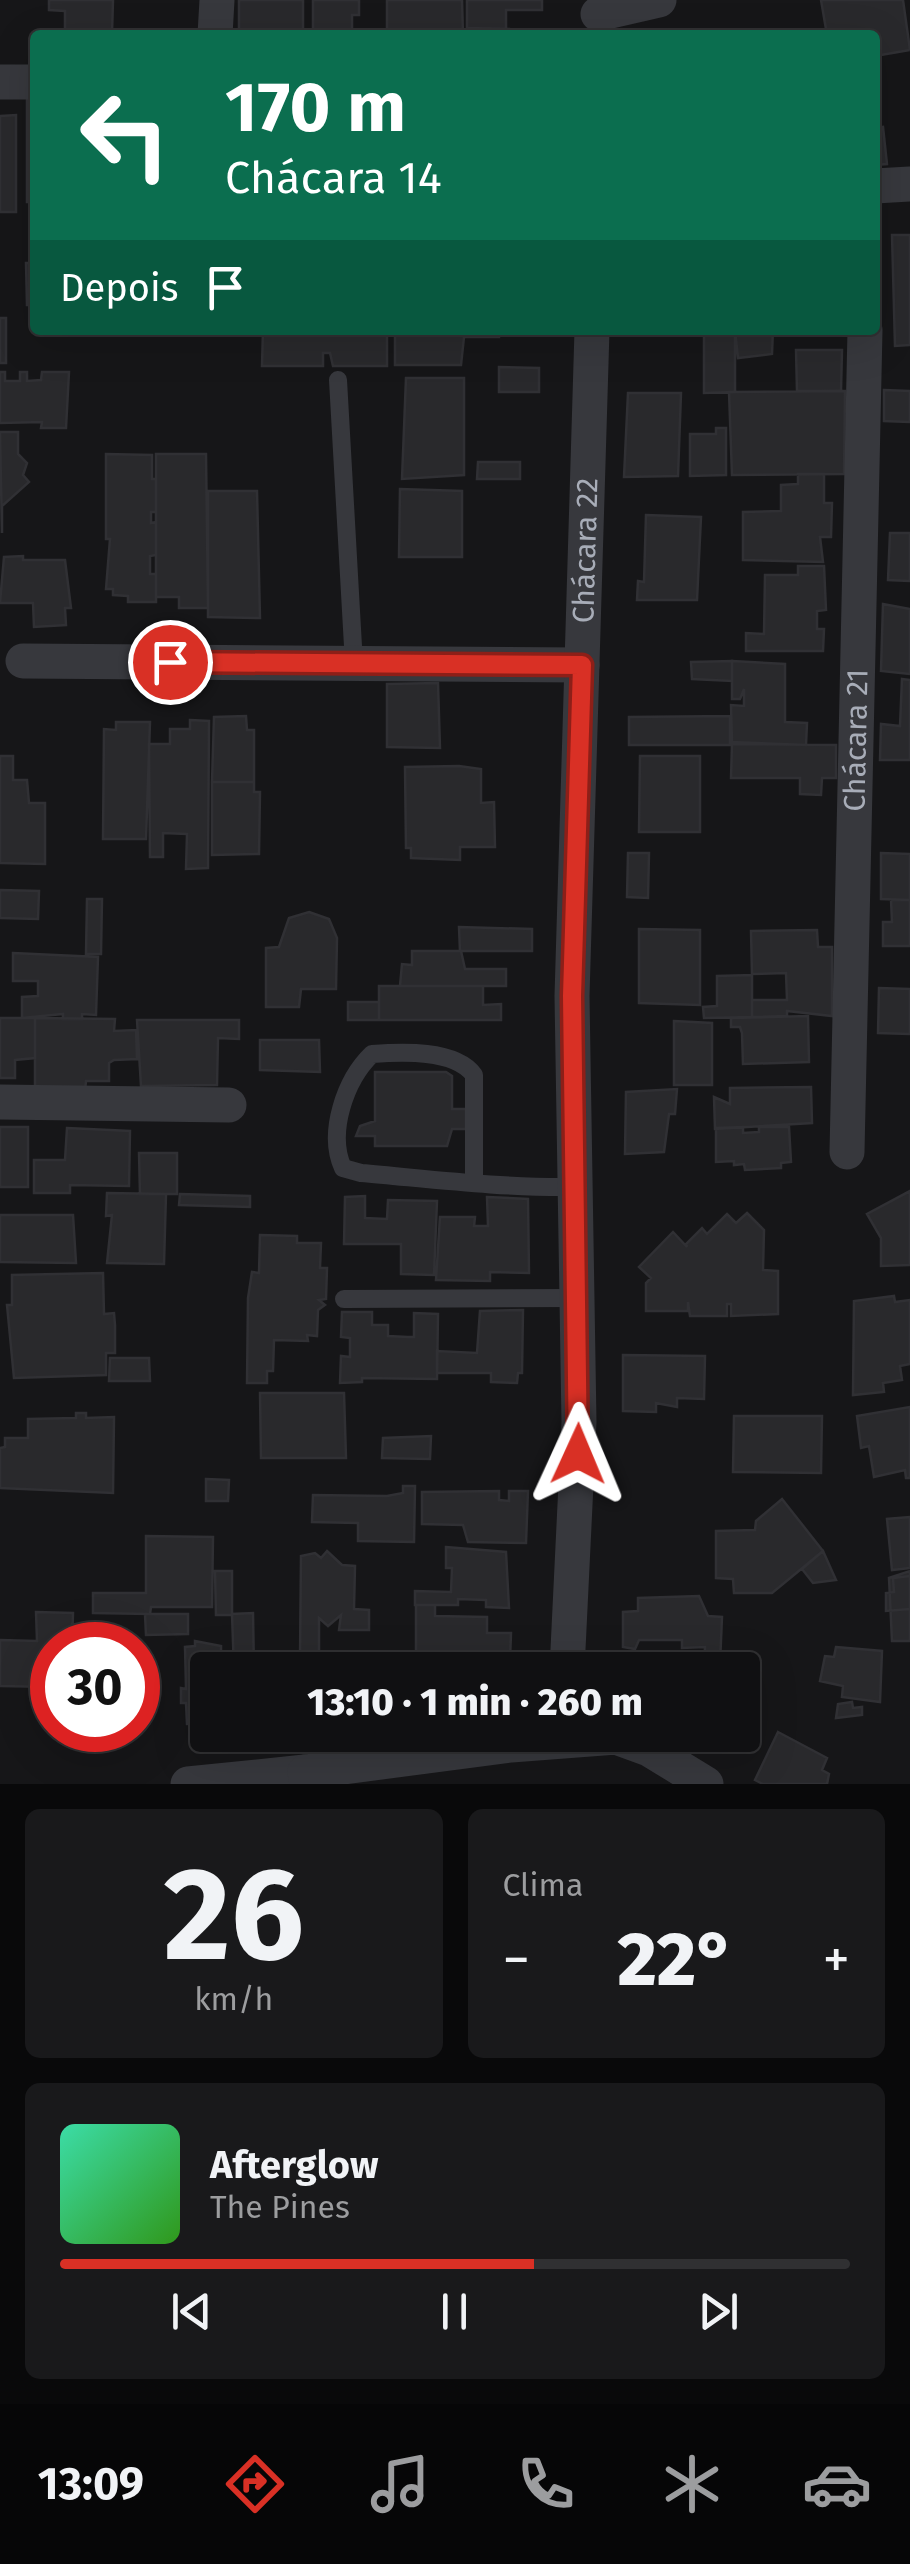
<!DOCTYPE html>
<html lang="pt">
<meta charset="utf-8">
<style>
:root{--surface:#101012;--page:#19191b;--text:#f1f3f6;--muted:#9c9d9f;--line:#303032;--accent:#d93025}
body{margin:0;font-family:"Fira Sans",sans-serif;background:var(--page);color:var(--text);height:100vh;display:flex;flex-direction:column;font-size:38px;white-space:nowrap}
*{box-sizing:border-box;margin:0}
p{font-size:32px;color:var(--muted)}
.icon{flex:none;width:55px;height:55px;fill:none;stroke:currentColor;stroke-width:2;stroke-linecap:round;stroke-linejoin:round}
.map{position:relative;height:1784px;overflow:hidden}
.sheet{display:flex;flex-direction:column;gap:25px;padding:25px;background:#09090a;flex:1}
.sheet>*{flex:none}
.top-card{position:absolute;left:30px;top:30px;width:850px;height:305px;border-radius:10px;box-shadow:0 10px 40px #0002,0 0 0 2px var(--line);background:#0b6e4f;color:#fff;overflow:hidden}
.speed{position:absolute;left:30px;top:1622px;display:flex;gap:20px;font-size:50px;font-weight:700;text-align:center}
.speed>*{display:grid;place-content:center;width:130px;height:130px;border-radius:50%;background:var(--surface);box-shadow:0 10px 40px #0002,0 0 0 2px var(--line);line-height:1}
.speed .limit{border:15px solid #d22;background:#fff;color:#111}
.pin{position:absolute;display:grid;place-items:center;width:85px;height:85px;color:#fff;margin:-42px;border:5px solid #fff;border-radius:50%;box-shadow:0 2px 10px #0007}
.me{position:absolute;width:110px;margin:-55px;rotate:1deg;stroke-linejoin:round;filter:drop-shadow(0 0 8px #0008)}
.turn{display:flex;align-items:center;gap:35px;height:210px;padding:0 30px;font-size:45px}
.turn .icon{width:130px;height:130px;stroke-width:2.5}
.turn b{display:block;font-size:70px;line-height:85px}
.then{display:flex;align-items:center;height:95px;padding:0 30px;background:#0003;gap:20px;font-size:38px}
.big{font-size:75px;font-weight:800;line-height:1.1}
.sheet .tile{flex:1;display:flex;flex-direction:column;justify-content:center;gap:15px;min-width:0;padding:0 35px;border-radius:15px;background:var(--page)}
.sheet .dial{align-items:center;gap:0}
.dial b{font-size:130px;line-height:1}
.song{display:flex;align-items:center;gap:30px}
.cover{width:120px;height:120px;border-radius:15px;background:linear-gradient(135deg,hsl(160 70% 55%),hsl(110 70% 35%))}
.played{height:10px;border-radius:5px;background:linear-gradient(90deg,var(--accent) 60%,var(--line) 60%)}
.keys{display:flex;justify-content:space-around;direction:ltr}
.heat{display:flex;justify-content:space-between;align-items:center;font-size:55px;direction:ltr}
.sheet .tiles{flex:1;display:grid;gap:25px;grid-template-columns:1fr 1fr}
.tile:last-child{grid-column:span 2}
.trip{position:absolute;left:190px;top:1652px;width:570px;height:100px;border-radius:10px;background:var(--surface);box-shadow:0 10px 40px #0002,0 0 0 2px var(--line);font-weight:800;line-height:100px;text-align:center}
.dock{display:flex;height:160px;justify-content:space-around;align-items:center;background:#060607;color:var(--muted)}
.dock .icon{width:70px;height:70px}
.dock .on{color:var(--accent)}
.dock b{font-size:45px;color:var(--text)}
.map>svg:first-child{display:block}
.building{fill:#29292c;stroke:#303034;stroke-width:2.5}
.lines{fill:none;stroke-linecap:round;stroke-linejoin:round}
.lane{stroke:#37383d;stroke-width:18}
.street{stroke:#37383d;stroke-width:35}
.route-casing{stroke:#8d1f18;stroke-width:25}
.route{stroke:#d93025;stroke-width:18}
.labels{text-anchor:middle;dominant-baseline:central;stroke-width:10;stroke-linejoin:round;paint-order:stroke}
.street-label{font-size:30px;fill:#a8adb8;stroke:#111113}
</style>
<div class="map">
<svg width="910" height="1784" viewBox="0 0 910 1784">
<rect width="100%" height="100%" fill="#161618"/>
<path class="building" d="M49,0H113L112,34L65,33V11L49,10Z
M239,0H303V35H239Z
M313,0H359V15H352V35H313Z
M387,0H462L463,35H387Z
M467,0H542V10H506V29L467,28Z
M821,0H903L910,50L875,56V35H827Z
M467,28L509,29V35H467Z
M27,98H35V149H27Z
M16,115V212H0V116Z
M883,127L887,164L875,165V128Z
M27,149H35V202H27Z
M892,235H910V345L895,346Z
M26,263H35V305H27Z
M0,318H6V363H0Z
M263,330H387V366H333L330,353H323V366H262Z
M395,330H499V337H464L461,365H395Z
M704,330H735V392L704,393Z
M735,330H773L772,354L738,358Z
M796,350H842L841,391H797Z
M499,367L539,368V392H499Z
M0,372H5V381H20V372H27V381L41,380L42,372H69L66,428H41L42,422L0,423Z
M406,378H464V475L402,479Z
M884,390L910,391V422L884,421Z
M845,391L844,474L732,475L729,392Z
M628,393H681L678,476L624,477Z
M716,428H726V475L690,476V434H716Z
M0,432H18V454L27,463L23,475L29,482L2,506V533Z
M106,454L152,455V479H156V512H151V523L156,522V555L150,556V574H156V602H128V596L113,595V589H106L110,539H106Z
M156,454H206L208,608H179V597H156Z
M478,462H520V479H477Z
M798,474H824V503H832L831,537H820L823,562L743,560V512L781,511V485L798,484Z
M400,489L462,491V557H399Z
M208,491H257L260,618L208,617Z
M646,515L701,517L697,600H637L638,581L644,582Z
M890,533H910V581L888,580Z
M23,556V560H65L71,608H65L66,625L34,627L33,603H0L4,557Z
M798,566H824L826,610L817,611V629H824L823,651H746V633L764,634L765,575H798Z
M883,604L910,609V674L881,671Z
M732,661V681L692,679L691,662Z
M732,661L785,664V722L807,723L806,745L732,742L731,705L744,706V689L740,699H732Z
M902,679L910,680V760H880L881,724L900,726Z
M438,683L440,748L387,747V684Z
M246,716L247,730H254V782H212L214,717Z
M730,716V745H629V717Z
M190,720L209,721L208,868L186,869L187,834L163,833V857H150L149,744H170V729H190Z
M116,722H150L146,839H103L104,729L116,730Z
M732,744L836,745V778H822L821,795L800,794V778H731Z
M0,756H13V780H27L29,803H45V864L0,863Z
M640,756H700V832H639Z
M459,766L481,769V803L494,802L495,847H460V860L411,858V848H406L405,767Z
M212,782H254V792H260L259,854L212,855Z
M628,853H649L648,898L627,897Z
M881,853L910,854V900L881,899Z
M0,890L39,891L38,919L0,918Z
M87,899H102L101,954H86Z
M891,900H910V946H883V922H892Z
M309,912L329,919L337,938L336,989H301L299,1007H266V948L279,947L289,918Z
M459,927L532,929V951H460Z
M639,929L700,930V1005L639,1003Z
M817,930L818,947H832V1016L787,1011V1016L752,1017V1000H787L786,973L752,974L751,931Z
M412,951H461L465,969H506V986H400L402,964L412,965Z
M13,953L98,957L96,1015L82,1014V1019H63V1014L22,1018V997L38,996V981H13Z
M752,975V1017L704,1018L703,1007L717,1006V976Z
M379,986H483V1005L501,1004V1020H379Z
M879,988L910,989V1034L878,1033Z
M348,1002H379V1020H348Z
M808,1016L809,1062L743,1064L742,1033L740,1027H731V1018Z
M0,1018H35V1058L15,1060V1078H0Z
M35,1018L115,1019L114,1031L136,1030L137,1059L114,1060L109,1063V1081H86L85,1091H35Z
M137,1020H239V1039L218,1038L217,1085L141,1086Z
M674,1021L712,1023V1085H674Z
M260,1040H319L320,1072L260,1070Z
M375,1072H446L452,1076V1109H466V1129H452L447,1146H375V1136H356L360,1126L375,1121Z
M811,1087L812,1123L715,1129L714,1097L730,1104V1088Z
M677,1089L675,1114H669L664,1152L625,1154L626,1092Z
M0,1127H28V1187H0Z
M743,1127V1133L759,1132V1127H789L791,1162L781,1163V1168L745,1170L744,1164L734,1165V1161L716,1162V1128Z
M67,1128L130,1131L129,1186L70,1185V1193H34V1160H65Z
M139,1153H177V1194H140Z
M910,1191V1265L881,1266V1238L867,1214Z
M107,1193L166,1194L164,1264L107,1263L112,1215L106,1216Z
M180,1194L250,1196V1207L179,1205Z
M365,1196V1218L387,1219L388,1200L437,1201L434,1275L401,1274V1244H344L345,1197Z
M487,1197L528,1199L529,1273L490,1272V1281L436,1280L440,1217H475L474,1226H488Z
M747,1213L764,1230L763,1270L778,1271V1314L731,1316V1304H727V1316H690L688,1302V1311H646V1283L651,1278L639,1267L673,1232L687,1247L686,1244L702,1228L707,1234L727,1214L736,1223Z
M0,1215H73L76,1263L0,1262Z
M260,1235L297,1236V1243H321L320,1268H327L326,1299L319,1300L325,1305L318,1310L317,1336L307,1335L308,1341L274,1340L273,1371H267V1383H247L248,1298L252,1272L259,1273Z
M103,1273L104,1314L114,1313L115,1325V1353H106V1375L14,1378L7,1305H12V1275Z
M894,1296L895,1302L910,1300V1364L900,1366L902,1380L883,1383L884,1392L853,1395L854,1301Z
M523,1310L522,1373H518L517,1383L491,1382V1373H437V1351L477,1353L480,1311Z
M342,1312H372V1325H388V1336L408,1337H414V1313L438,1314L437,1379L362,1378V1382L340,1383L341,1356L350,1357V1338L341,1337Z
M623,1355L705,1356L704,1399L677,1398V1407L656,1403V1412L623,1411Z
M110,1358H149L150,1381H109Z
M260,1393H344L346,1458H261Z
M910,1407V1478H906L905,1470L874,1477L869,1446L861,1448L857,1416Z
M76,1413H86V1418L114,1417L113,1493L0,1488V1448L5,1447V1438H28V1419L76,1418Z
M734,1416H822L821,1473L733,1472Z
M431,1436L430,1459L382,1458L383,1438Z
M206,1479L229,1480L228,1501H206Z
M403,1486H415L414,1542L358,1541V1523L312,1522L313,1495L387,1496L403,1493Z
M499,1491V1500L509,1501V1491H528L526,1543L468,1542L463,1525L422,1524V1492Z
M782,1499L823,1551L772,1593H734L733,1579L716,1578V1531L755,1530L756,1521Z
M910,1517V1568L892,1570L887,1519Z
M146,1536L213,1537L212,1607H151L150,1614L93,1613V1593H146Z
M446,1547L506,1552L509,1608L486,1607V1600L458,1599V1605H415V1591L451,1592L452,1568H446Z
M327,1551L342,1565L355,1566L354,1609L369,1610V1630H339L341,1615L328,1626L319,1618V1658L300,1659L301,1556L315,1553L321,1558Z
M823,1551L836,1580L813,1583L802,1569Z
M215,1571H232V1615H216Z
M910,1571V1641H892L889,1578Z
M910,1576V1609L886,1611V1593L894,1592L893,1578Z
M699,1596L708,1616L722,1617L720,1664L704,1665L705,1647L682,1648V1640H639L635,1649L623,1647V1612L638,1611V1598Z
M416,1605H435V1616L487,1617V1633H511L510,1660H441V1664H416Z
M36,1612L73,1613L72,1645H52V1687L0,1686V1640L37,1641Z
M253,1613L254,1670H234L232,1614Z
M145,1614H188V1634L146,1635Z
M72,1624L90,1625V1638H130V1645H72Z
M195,1641L221,1646V1670H208V1723L187,1724L186,1703H181V1688L186,1689L185,1647L195,1646Z
M836,1647L882,1651L880,1702L842,1697L843,1686L820,1681L825,1656L834,1657Z
M370,1664H426V1670H370Z
M852,1702L853,1708L862,1707V1715L836,1718L838,1704Z
M778,1732L827,1758L822,1770L829,1774L827,1784H763L755,1780Z"/>
<g class="lines">
<path class="lane" d="M338,380L354,664
M474,1183V1075C455,1049 401,1052 372,1054C345,1080 327,1133 343,1168L361,1173C431,1179 502,1188 573,1187
M344,1299L576,1298"/>
<g class="street">
<path d="M598,14L659,0"/>
<path d="M215,35L217,0"/>
<path d="M0,82H35"/>
<path d="M875,186L910,184"/>
<path d="M23,661L582,665"/>
<path d="M0,1102L229,1105"/>
<path id="s1" d="M847,1152L865,330"/>
<path id="s2" d="M567,1670L579,1422L572,996L592,330"/>
<path d="M188,1784L305,1772"/>
<path d="M307,1784L305,1772L511,1745L616,1737L649,1749L706,1784"/>
</g>
</g>
<g class="lines">
<defs>
<path id="route" d="M170,662L582,665L572,996L578,1454"/>
</defs>
<use href="#route" class="route-casing"/>
<use href="#route" class="route"/>
</g>
<g class="labels">
<g class="street-label">
<text stroke="none"><textPath href="#s2" startOffset="1120">Chácara 22</textPath></text>
<text stroke="none"><textPath href="#s1" startOffset="412">Chácara 21</textPath></text>
</g>
</g>
</svg>
<div class="speed"><div class="limit">30</div></div>
<div class="pin" style="left:170px;top:662px;background:#d93025"><svg class="icon" aria-label="arrive" viewBox="0 0 24 24"><path d="M6 21V4h12l-3 4 3 4H6"/></svg></div>
<svg class="me" style="left:578px;top:1454px" viewBox="-20 -20 40 40"><path d="M0-17L14 15 0 8-14 15z" fill="#d93025" stroke="#fff" stroke-width="4"/></svg>
<div class="trip">13:10 · 1 min · 260 m</div>
<div class="top-card">
<div class="turn"><svg class="icon" aria-label="left" viewBox="0 0 24 24"><path d="M17 20v-9H6M10 6l-5 5 5 5"/></svg><div><b>170 m</b>Chácara 14</div></div>
<div class="then">Depois<svg class="icon" aria-label="arrive" viewBox="0 0 24 24"><path d="M6 21V4h12l-3 4 3 4H6"/></svg></div>
</div>
</div>
<section class="sheet">
<div class="tiles">
<div class="tile dial"><b>26</b><p>km/h</p></div>
<div class="tile"><p>Clima</p>
<div class="heat"><a>−</a><b class="big">22°</b><a>+</a></div>
</div>
<div class="tile">
<div class="song"><i class="cover"></i><div><b>Afterglow</b><p>The Pines</p></div></div>
<div class="played"></div>
<div class="keys"><svg class="icon" aria-label="previous" viewBox="0 0 24 24"><path d="M18 5L8 12l10 7zM5 5v14"/></svg><svg class="icon" aria-label="pause" viewBox="0 0 24 24"><path d="M8 5v14M16 5v14"/></svg><svg class="icon" aria-label="next" viewBox="0 0 24 24"><path d="M6 5l10 7-10 7zM19 5v14"/></svg></div>
</div>
</div>
</section>
<nav class="dock">
<b>13:09</b>
<svg class="icon on" aria-label="directions" viewBox="0 0 24 24"><path d="M12 3l9 9-9 9-9-9zM9 14v-3h6M13 9l2 2-2 2"/></svg>
<svg class="icon" aria-label="music" viewBox="0 0 24 24"><path d="M9 18V5l10-2v13"/><circle cx="6" cy="18" r="3"/><circle cx="16" cy="16" r="3"/></svg>
<svg class="icon" aria-label="phone" viewBox="0 0 24 24"><path d="M5 4h4l2 5-3 2q2 4 5 5l2-3 5 2v4C11 20 4 13 5 4z"/></svg>
<svg class="icon" aria-label="climate" viewBox="0 0 24 24"><path d="M12 3v18M4 7l16 10M4 17L20 7"/></svg>
<svg class="icon" aria-label="car" viewBox="0 0 24 24"><path d="M5 17H2v-5l4-1 3-4h7l3 4 3 1v5h-3M9 17h6M6 11h13"/><circle cx="7" cy="17" r="2"/><circle cx="17" cy="17" r="2"/></svg>
</nav>
